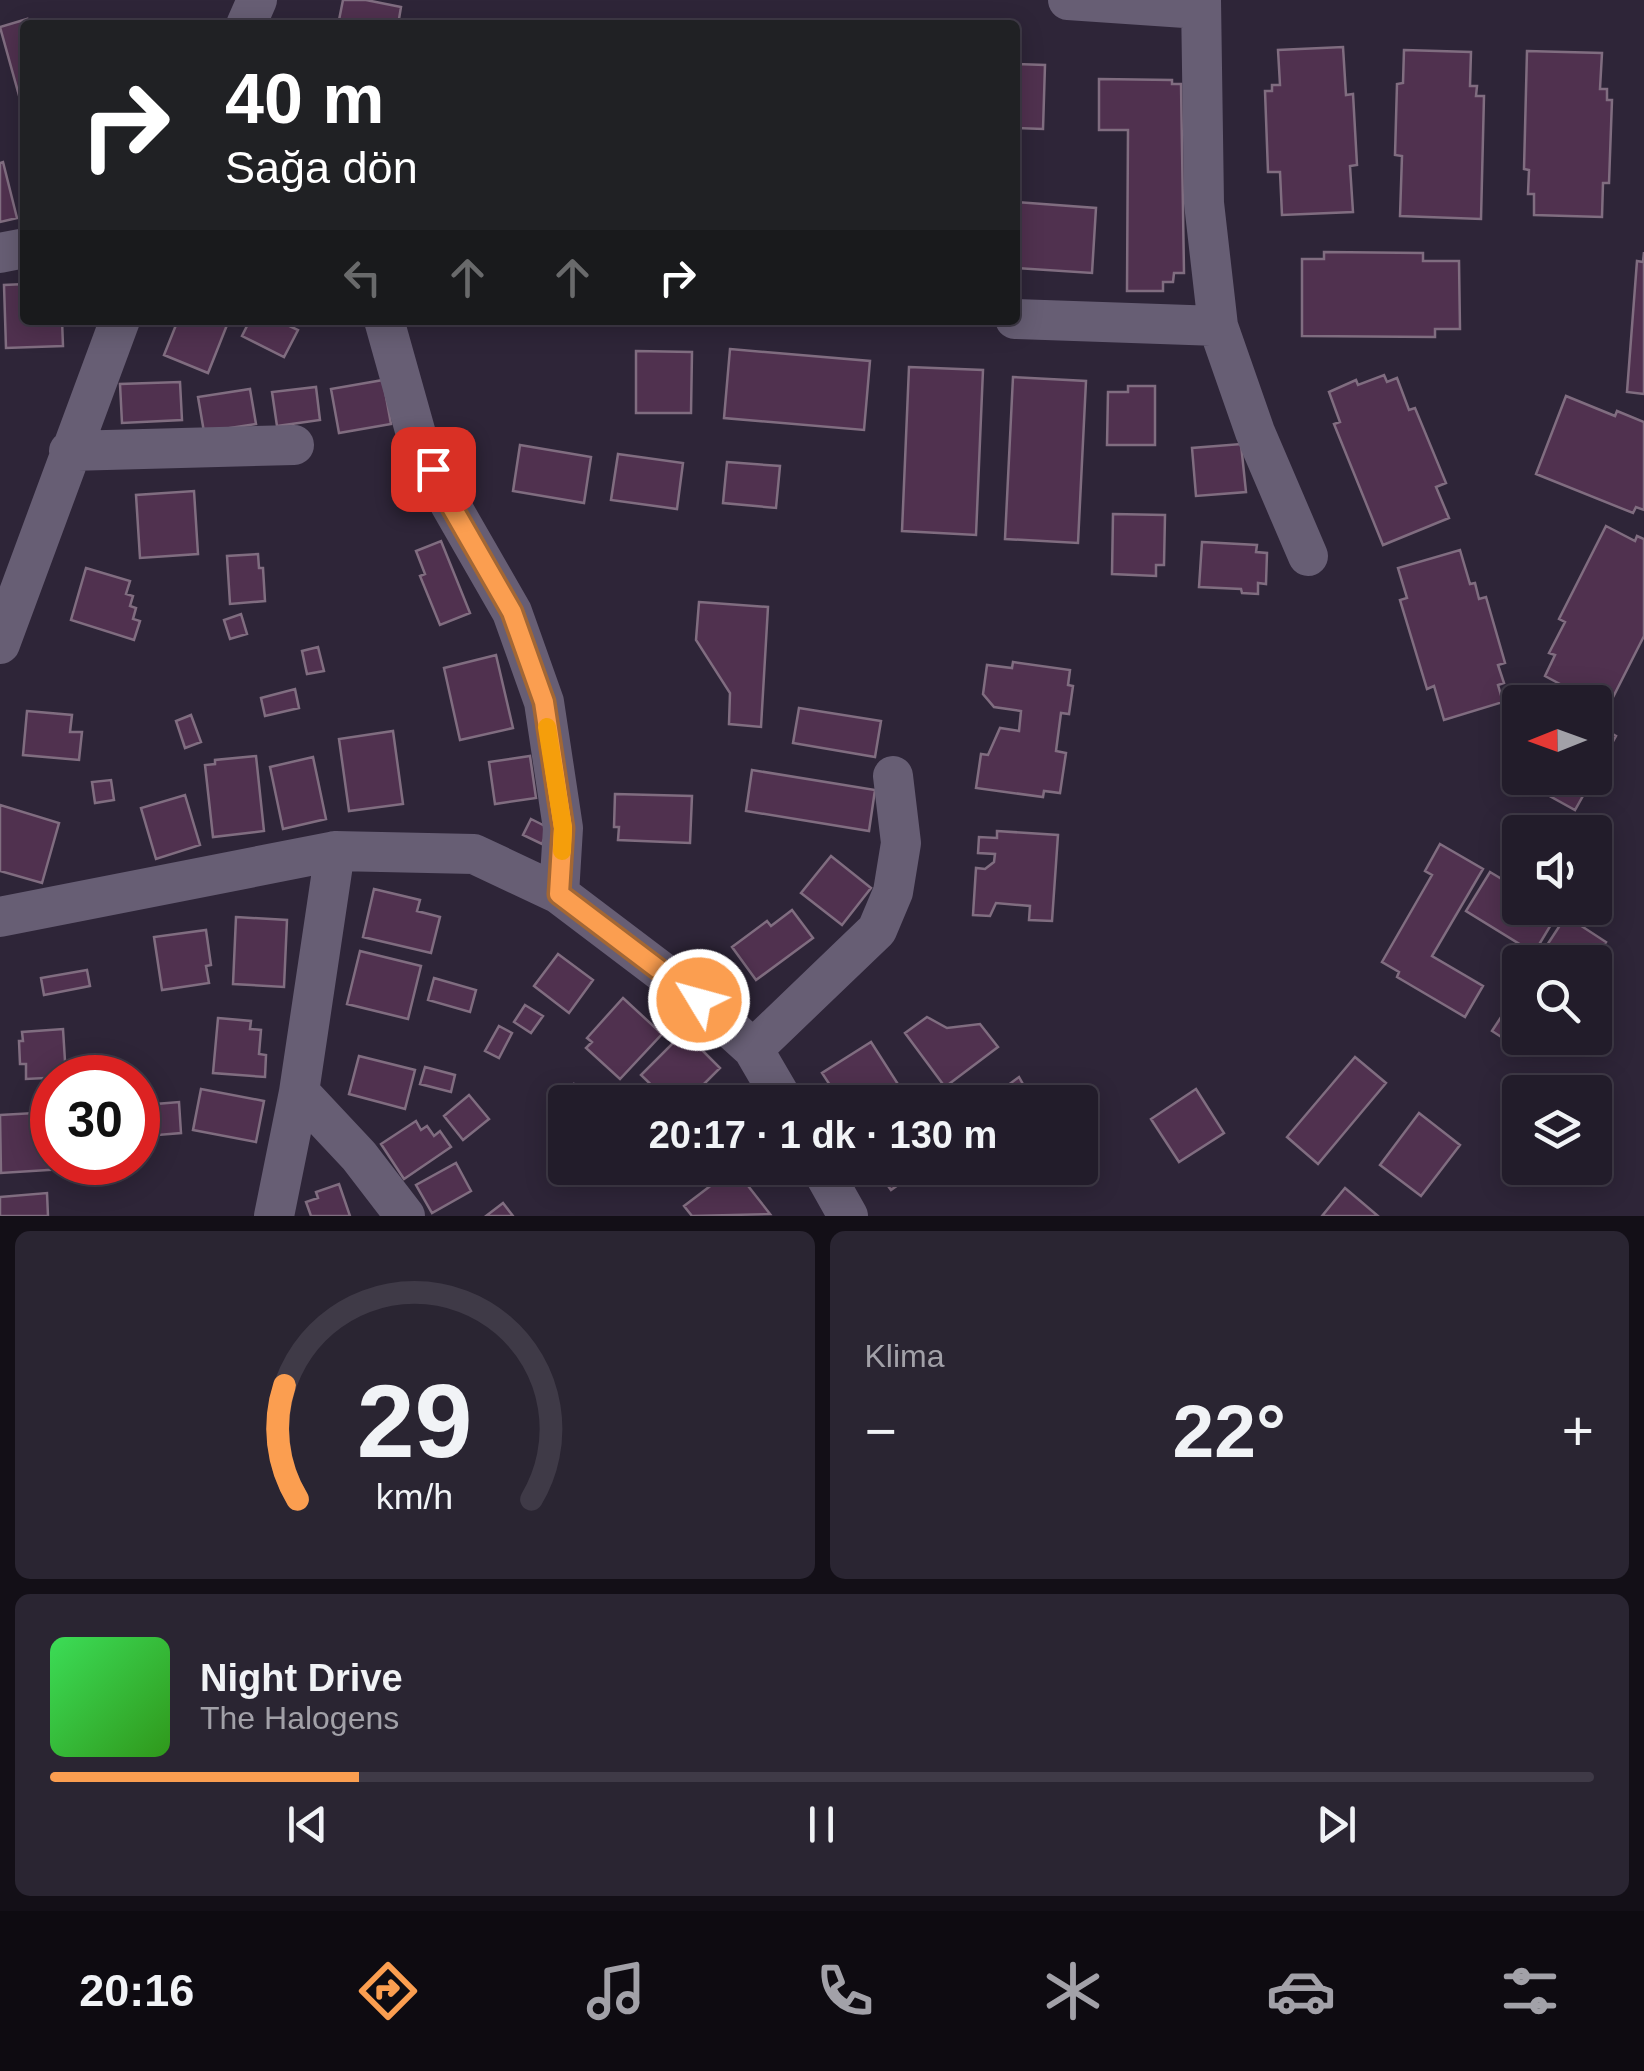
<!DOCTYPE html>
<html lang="tr">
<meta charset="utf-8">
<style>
:root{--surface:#221c2a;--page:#2a2532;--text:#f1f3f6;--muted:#a2a1a8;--line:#3f3a47;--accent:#fb9e50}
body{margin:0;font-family:Helvetica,sans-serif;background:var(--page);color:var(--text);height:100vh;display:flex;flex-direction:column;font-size:38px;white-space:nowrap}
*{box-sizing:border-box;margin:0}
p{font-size:32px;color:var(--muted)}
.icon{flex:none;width:55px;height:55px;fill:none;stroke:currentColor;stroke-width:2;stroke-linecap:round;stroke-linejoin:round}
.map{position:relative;height:1216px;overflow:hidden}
.sheet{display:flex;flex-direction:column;gap:15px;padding:15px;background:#130f17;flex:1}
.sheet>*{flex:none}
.guide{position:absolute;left:20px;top:20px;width:1000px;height:305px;border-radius:10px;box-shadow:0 5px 25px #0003,0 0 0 2px var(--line);background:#202124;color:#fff;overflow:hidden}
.needle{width:65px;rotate:269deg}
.controls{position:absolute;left:1502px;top:685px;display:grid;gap:20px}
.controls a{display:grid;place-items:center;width:110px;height:110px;border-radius:10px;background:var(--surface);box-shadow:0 5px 25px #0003,0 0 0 2px var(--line);font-size:50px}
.speed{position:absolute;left:30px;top:1055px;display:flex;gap:20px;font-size:50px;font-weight:700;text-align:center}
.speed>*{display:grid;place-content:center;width:130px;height:130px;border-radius:50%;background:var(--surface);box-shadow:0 5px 25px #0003,0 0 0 2px var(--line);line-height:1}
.speed .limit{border:15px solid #d22;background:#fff;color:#111}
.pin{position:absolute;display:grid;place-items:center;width:85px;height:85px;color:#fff;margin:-42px;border-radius:20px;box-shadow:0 5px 15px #0006}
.me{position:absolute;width:110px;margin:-55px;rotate:307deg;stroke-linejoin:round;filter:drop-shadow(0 0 8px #0008)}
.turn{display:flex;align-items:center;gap:35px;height:210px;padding:0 40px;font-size:45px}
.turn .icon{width:130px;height:130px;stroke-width:2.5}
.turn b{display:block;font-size:70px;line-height:85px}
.lanes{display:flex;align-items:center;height:95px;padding:0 40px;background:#0003;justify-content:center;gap:50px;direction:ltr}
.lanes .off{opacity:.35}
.big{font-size:75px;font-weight:700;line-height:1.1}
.sheet .tile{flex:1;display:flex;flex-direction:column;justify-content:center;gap:15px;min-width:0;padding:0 35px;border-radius:15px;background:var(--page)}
.sheet .dial{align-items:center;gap:0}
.dial svg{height:260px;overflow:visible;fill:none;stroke:var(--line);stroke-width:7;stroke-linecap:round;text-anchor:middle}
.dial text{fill:var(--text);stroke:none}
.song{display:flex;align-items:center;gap:30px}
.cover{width:120px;height:120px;border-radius:15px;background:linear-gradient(135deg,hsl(130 70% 55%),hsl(110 70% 35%))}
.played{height:10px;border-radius:5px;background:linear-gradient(90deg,var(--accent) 20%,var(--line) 20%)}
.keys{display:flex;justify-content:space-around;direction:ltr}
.heat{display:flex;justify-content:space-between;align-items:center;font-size:55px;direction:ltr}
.sheet .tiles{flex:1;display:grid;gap:15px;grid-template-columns:1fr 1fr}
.tile:last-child{grid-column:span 2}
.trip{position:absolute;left:548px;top:1085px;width:550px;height:100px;border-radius:10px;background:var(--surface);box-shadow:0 5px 25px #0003,0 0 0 2px var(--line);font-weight:700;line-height:100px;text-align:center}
.menu{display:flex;height:160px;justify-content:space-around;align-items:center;background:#0e0b11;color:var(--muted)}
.menu .icon{width:70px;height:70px}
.menu .current{color:var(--accent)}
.menu b{font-size:45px;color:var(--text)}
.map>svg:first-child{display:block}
.building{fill:#50314f;stroke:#806d80;stroke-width:2.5}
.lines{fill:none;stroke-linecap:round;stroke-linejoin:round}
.minor{stroke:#675e74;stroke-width:40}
.route-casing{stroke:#a36734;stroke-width:25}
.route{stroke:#fb9e50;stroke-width:18}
.slow{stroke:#f59e0b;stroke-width:18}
</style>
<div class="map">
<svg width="1644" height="1216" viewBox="0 0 1644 1216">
<rect width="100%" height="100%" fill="#2e2538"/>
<path class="building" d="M343,0H366L401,7L398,25H338Z
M27,19L25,97L20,99L0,27Z
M1343,47L1346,95L1353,94L1357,165L1350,166L1353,212L1282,215L1280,172H1268L1265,91H1272V85H1280L1278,50Z
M1404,50L1471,52L1470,86H1477L1476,96H1484L1481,219L1400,216L1402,156L1395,155L1397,84L1403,83Z
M1527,51L1602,53L1600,89H1607V100H1612L1609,183H1603L1602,217L1534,215V194H1528L1529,170L1524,169Z
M1015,64L1045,65L1043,129L1015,128Z
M1099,79L1172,80V84H1181L1184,273H1174L1173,282H1163V291H1127L1128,130H1099Z
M3,162L17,218L0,222V163Z
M1015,202L1096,208L1092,273L1015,268Z
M1324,252L1423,253V261H1459L1460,329H1435V337L1302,336V259H1324Z
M1644,252V394L1627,392L1637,261L1643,262Z
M25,284V320H62L63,346L6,348L4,285Z
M178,320H229L208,373L164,355Z
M250,320H277L298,330L284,357L242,336Z
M730,349L870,361L864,430L724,418Z
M636,351L692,352L691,413H636Z
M909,367L983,370L976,535L902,531Z
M1384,375L1387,382L1397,378L1409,410L1415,408L1446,483L1436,487L1449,518L1383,545L1334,424L1340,422L1329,392L1356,380L1358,385Z
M1013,377L1086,381L1078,543L1005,539Z
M383,380L391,424L339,433L331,389Z
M180,382L182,420L122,423L120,384Z
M1128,386H1155V445H1107L1108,392H1128Z
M316,387L320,420L277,426L272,392Z
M250,389L256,424L204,432L198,397Z
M1566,396L1615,416L1617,411L1644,422V510L1636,507L1633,513L1536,474Z
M1241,444L1246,492L1196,496L1192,448Z
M520,445L591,457L584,503L513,491Z
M618,454L683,463L677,509L611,500Z
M727,462L780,466L776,508L723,503Z
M194,491L198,554L140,558L136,495Z
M1113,514L1165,515L1164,565H1156V576L1112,574Z
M1606,526L1635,541L1637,536L1644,539V636L1607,709L1545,676L1555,655L1549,653L1565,622L1559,619Z
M441,541L470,613L440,625L420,576L425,574L416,551Z
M1202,542L1257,545L1256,552L1267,553L1266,584L1258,583V594L1242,593L1241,589L1199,587Z
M1460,550L1470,584L1475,583L1479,599L1486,597L1505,663L1498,665L1504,683L1498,685L1503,702L1444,720L1434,686L1427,689L1400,600L1407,598L1398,568Z
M258,554L259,568H263L265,601L230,604L227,556Z
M86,568L130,581L126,594L133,596L130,606L136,608L133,619L140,621L134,640L71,620Z
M699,602L768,607L761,727L729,724L730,693L696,640Z
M241,614L247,634L230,639L224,620Z
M318,647L324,671L307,674L302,651Z
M496,655L513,728L460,740L444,668Z
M1013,662L1070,670L1068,685L1073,686L1069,714L1061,713L1056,751L1066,753L1060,793L1044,791L1043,797L976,788L981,754L988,755L1000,728L1019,731L1021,711L994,707L983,694L987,665L1012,668Z
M295,689L299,708L265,716L261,698Z
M799,708L881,721L875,757L793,743Z
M27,711L72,715L70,732H82L79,760L23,755Z
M191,715L201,742L185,748L176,721Z
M1595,724L1616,736L1595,774Z
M393,731L403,804L349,811L339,739Z
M1520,748V778H1593L1575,810L1506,772Z
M256,756L264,831L213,837L205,765L215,764V760Z
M530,756L536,798L495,804L489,762Z
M313,757L326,819L283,829L270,767Z
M752,770L875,790L869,831L746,811Z
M111,780L114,800L95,803L92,782Z
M615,794L692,796L690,843L618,840L619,827H614Z
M185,795L200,845L156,859L141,808Z
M0,805L59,823L42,883L0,871Z
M531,819L549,828L542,844L523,835Z
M997,831L1058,835L1052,921L1029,920L1030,906L996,903L990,916L973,915L976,868L985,869L994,862L995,854L978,853L979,837L997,838Z
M1440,844L1483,869L1432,956L1483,986L1465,1017L1397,977L1399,972L1382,962L1432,875L1425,871Z
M831,856L871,888L842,925L801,893Z
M1490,872L1520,890V908H1548L1558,913L1534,953L1466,911Z
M374,889L420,900L417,911L440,917L431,953L363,937Z
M792,910L813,938L756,980L732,947L767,921L771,926Z
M1566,916L1606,942L1593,962H1536Z
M236,917L287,920L284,987L233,984Z
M206,930L211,965L206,966L209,983L162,990L154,937Z
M360,951L421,966L408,1019L347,1004Z
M558,954L593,980L569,1013L534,986Z
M87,970L90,986L44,995L41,978Z
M434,978L476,990L470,1012L428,1000Z
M1520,988V1038H1535L1526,1053L1492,1031Z
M623,998L662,1034L620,1079L586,1048L592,1042L587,1038Z
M525,1005L543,1016L531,1033L514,1022Z
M927,1017L947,1028L980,1024L998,1047L945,1087L905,1033Z
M218,1018L251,1021L250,1029L261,1030L259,1054L266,1055L265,1077L213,1073Z
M499,1026L512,1033L499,1058L485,1051Z
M63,1029L66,1077L26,1079V1064H20L19,1041H23L22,1032Z
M684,1032L720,1068L686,1102H669L641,1075Z
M871,1042L903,1092L886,1102H841L822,1073Z
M359,1056L415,1070L405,1109L349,1094Z
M1355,1057L1386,1083L1318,1164L1287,1137Z
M425,1067L455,1075L451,1092L420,1084Z
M1019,1077L1033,1102H985Z
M574,1084L593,1097L589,1102H569L564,1099Z
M201,1089L264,1101L256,1142L193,1130Z
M1196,1089L1224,1133L1179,1162L1151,1119Z
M469,1095L489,1119L463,1140L444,1116Z
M179,1102L181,1133L158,1135L156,1104Z
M52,1112V1162H95V1167L1,1173L0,1115Z
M1419,1113L1460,1145L1421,1196L1380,1165Z
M416,1121L421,1130L427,1126L434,1136L440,1131L451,1147L404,1179L381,1144Z
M456,1163L471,1191L432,1213L416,1185Z
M734,1168L770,1214L692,1216L684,1206Z
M875,1168H922L891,1190Z
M339,1184L350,1216H311L306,1202L318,1198L316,1192Z
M1345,1188L1378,1216H1322Z
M47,1193L48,1216H0V1197Z
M503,1203L513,1216H486Z"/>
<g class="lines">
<path class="minor" d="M1068,0L1200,9
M1201,0L1204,203L1218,326L1255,432L1308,556
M246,25L257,0
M0,253L25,248
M1015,319L1218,326
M384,320L416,434L450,504L512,612L544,702L563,828L559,894
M69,451L294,445
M0,644L120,320
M0,917L335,851L474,854L559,894L699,1000L753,1049L784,1102
M753,1049L877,930L893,892L901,843L893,776
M299,1092L359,1156L405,1216
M821,1168L848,1216
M274,1216L299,1092L335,851"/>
</g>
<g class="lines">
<defs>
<path id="route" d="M433,469L450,504L512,612L544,702L563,828L559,894L699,1000"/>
</defs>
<use href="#route" class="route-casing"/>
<use href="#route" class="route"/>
<path class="slow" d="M547,727L563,828L562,851"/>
</g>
</svg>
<div class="controls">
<a><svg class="needle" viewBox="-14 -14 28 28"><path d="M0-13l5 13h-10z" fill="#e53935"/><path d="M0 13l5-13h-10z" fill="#a2a1a8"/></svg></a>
<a><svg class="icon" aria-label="sound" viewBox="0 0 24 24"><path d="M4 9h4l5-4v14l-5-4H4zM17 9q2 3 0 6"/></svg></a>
<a><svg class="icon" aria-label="search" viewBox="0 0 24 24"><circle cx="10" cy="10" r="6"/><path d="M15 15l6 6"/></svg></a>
<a><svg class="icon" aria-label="layers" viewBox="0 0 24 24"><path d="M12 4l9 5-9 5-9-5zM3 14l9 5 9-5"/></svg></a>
</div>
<div class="speed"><div class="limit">30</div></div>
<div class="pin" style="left:433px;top:469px;background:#d93025"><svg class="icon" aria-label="arrive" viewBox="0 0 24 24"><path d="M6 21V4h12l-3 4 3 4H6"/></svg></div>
<svg class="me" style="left:699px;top:1000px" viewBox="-20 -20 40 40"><circle r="17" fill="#fb9e50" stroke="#fff" stroke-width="3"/><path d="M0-11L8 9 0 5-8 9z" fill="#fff"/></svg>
<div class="trip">20:17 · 1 dk · 130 m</div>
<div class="guide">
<div class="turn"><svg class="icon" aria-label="right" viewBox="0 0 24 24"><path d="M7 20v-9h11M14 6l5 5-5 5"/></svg><div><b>40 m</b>Sağa dön</div></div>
<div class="lanes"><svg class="icon off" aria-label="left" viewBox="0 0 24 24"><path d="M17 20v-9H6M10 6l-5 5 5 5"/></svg><svg class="icon off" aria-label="ahead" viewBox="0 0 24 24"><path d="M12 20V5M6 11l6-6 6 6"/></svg><svg class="icon off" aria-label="ahead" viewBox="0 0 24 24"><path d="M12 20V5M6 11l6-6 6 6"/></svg><svg class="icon" aria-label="right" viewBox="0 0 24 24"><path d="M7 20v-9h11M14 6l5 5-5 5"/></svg></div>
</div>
</div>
<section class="sheet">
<div class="tiles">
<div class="tile dial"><svg viewBox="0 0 100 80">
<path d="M14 69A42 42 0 1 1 86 69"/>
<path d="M14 69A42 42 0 0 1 10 34" stroke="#fb9e50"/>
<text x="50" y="56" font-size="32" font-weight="700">29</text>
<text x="50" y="72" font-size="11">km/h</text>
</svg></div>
<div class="tile"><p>Klima</p>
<div class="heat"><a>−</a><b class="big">22°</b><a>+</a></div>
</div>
<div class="tile">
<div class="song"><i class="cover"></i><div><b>Night Drive</b><p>The Halogens</p></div></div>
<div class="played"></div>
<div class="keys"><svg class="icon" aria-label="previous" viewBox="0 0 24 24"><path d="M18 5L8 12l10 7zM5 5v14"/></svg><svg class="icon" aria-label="pause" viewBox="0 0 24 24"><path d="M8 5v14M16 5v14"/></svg><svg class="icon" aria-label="next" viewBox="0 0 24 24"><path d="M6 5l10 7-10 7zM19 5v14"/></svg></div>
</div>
</div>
</section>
<nav class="menu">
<b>20:16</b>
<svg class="icon current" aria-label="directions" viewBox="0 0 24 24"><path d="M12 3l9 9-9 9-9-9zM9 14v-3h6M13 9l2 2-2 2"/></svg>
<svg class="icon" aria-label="music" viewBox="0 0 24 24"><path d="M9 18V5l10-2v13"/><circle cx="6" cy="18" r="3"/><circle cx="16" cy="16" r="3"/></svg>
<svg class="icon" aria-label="phone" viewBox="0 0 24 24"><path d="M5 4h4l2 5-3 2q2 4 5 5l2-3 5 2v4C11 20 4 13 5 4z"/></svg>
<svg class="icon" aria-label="climate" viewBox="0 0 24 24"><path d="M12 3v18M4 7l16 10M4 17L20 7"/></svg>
<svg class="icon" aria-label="car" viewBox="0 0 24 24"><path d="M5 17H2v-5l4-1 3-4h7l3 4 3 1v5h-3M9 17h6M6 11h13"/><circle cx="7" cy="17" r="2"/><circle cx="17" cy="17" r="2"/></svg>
<svg class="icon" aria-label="filters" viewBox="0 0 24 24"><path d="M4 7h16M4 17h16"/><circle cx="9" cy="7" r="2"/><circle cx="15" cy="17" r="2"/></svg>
</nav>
